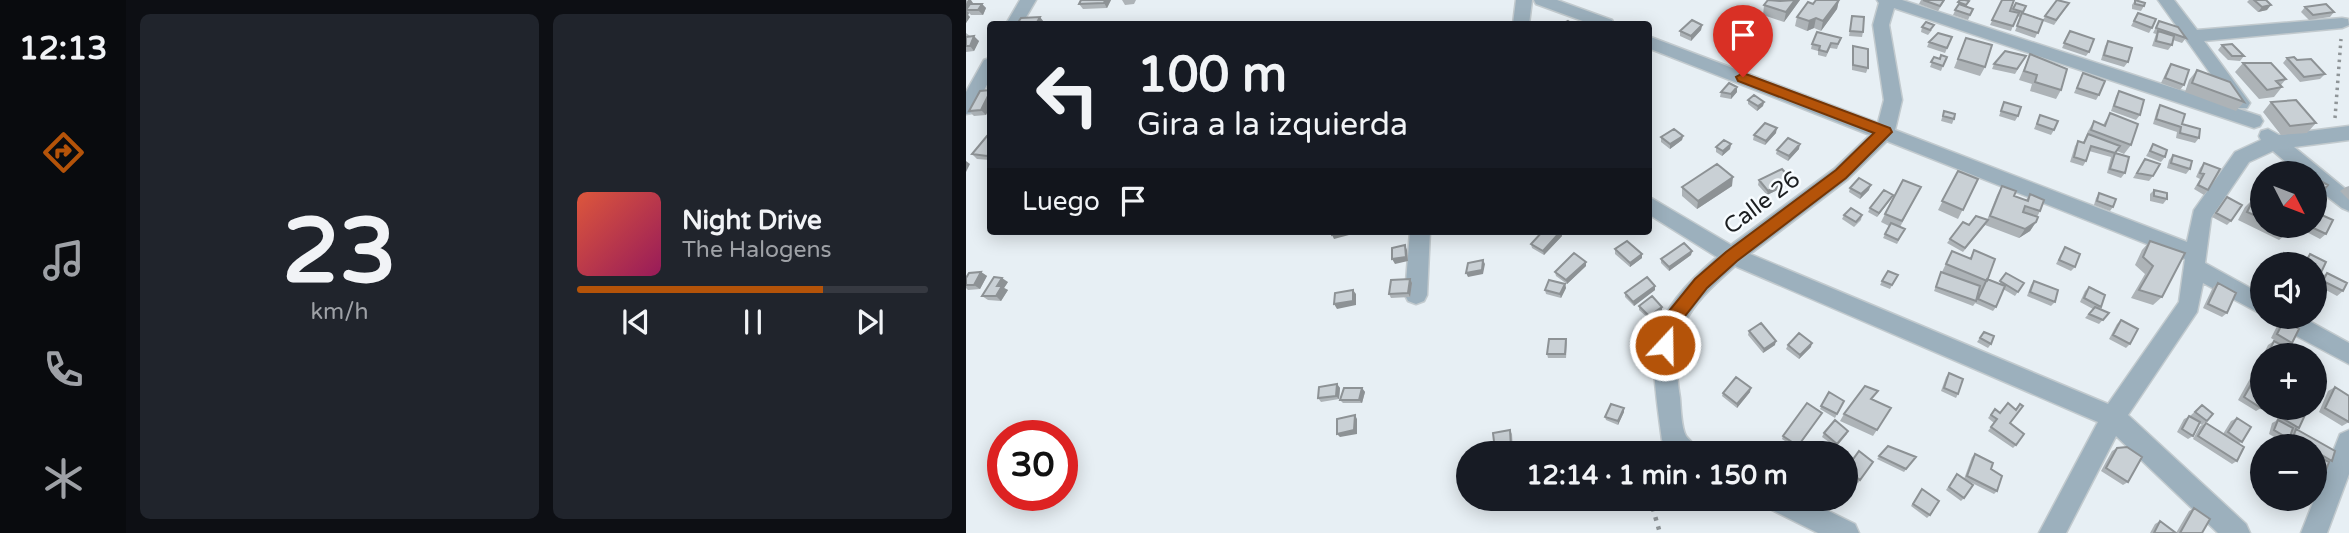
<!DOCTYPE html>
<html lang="es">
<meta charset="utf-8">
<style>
:root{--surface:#171b24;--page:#20242c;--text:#f1f3f6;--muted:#9ea1a6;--line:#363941;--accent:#b45309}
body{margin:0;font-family:"Varela Round",sans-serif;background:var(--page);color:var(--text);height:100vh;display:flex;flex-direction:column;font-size:26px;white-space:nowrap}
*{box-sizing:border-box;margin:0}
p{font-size:23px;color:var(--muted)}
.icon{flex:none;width:38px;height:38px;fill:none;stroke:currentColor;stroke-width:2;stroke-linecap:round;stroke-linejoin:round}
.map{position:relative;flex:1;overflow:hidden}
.details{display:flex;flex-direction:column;gap:14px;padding:14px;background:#0d0f14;width:840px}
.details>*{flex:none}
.guide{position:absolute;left:21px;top:21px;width:665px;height:214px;border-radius:7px;box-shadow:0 4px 18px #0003;background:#171b24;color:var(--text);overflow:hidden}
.needle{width:46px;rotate:132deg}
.buttons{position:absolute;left:1284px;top:161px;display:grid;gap:14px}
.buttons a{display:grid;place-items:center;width:77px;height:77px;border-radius:50%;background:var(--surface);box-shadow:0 4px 18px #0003;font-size:35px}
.speed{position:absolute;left:21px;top:420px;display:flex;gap:14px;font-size:35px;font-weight:700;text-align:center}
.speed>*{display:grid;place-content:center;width:91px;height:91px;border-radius:50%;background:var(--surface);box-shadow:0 4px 18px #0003;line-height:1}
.speed .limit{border:10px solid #d22;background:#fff;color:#111}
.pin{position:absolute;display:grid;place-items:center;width:60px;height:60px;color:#fff;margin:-72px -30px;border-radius:50% 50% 50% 0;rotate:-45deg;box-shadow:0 0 7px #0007}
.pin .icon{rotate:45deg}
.me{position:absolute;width:77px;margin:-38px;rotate:21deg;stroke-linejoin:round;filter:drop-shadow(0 0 5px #0008)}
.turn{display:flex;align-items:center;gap:24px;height:147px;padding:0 35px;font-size:32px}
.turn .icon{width:91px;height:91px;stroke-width:2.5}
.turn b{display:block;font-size:49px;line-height:60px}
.then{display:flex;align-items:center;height:66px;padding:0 35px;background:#0003;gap:14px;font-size:26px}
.details .widget{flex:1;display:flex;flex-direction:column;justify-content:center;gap:10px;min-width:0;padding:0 24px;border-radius:10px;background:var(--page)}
.details .dial{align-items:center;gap:0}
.dial b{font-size:91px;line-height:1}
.song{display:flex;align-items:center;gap:21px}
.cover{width:84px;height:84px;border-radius:10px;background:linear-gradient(135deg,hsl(10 70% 55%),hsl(330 70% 35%))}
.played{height:7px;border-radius:4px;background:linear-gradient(90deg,var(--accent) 70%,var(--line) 70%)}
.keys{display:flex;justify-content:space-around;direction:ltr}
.details .tiles{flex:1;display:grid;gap:14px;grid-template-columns:repeat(2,1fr)}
.trip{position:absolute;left:490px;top:441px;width:402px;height:70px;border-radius:35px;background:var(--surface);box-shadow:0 4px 18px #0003;font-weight:700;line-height:70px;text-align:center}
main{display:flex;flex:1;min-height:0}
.dock{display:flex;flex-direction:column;width:126px;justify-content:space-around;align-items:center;background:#090b0e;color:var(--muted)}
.dock .icon{width:49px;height:49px}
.dock .active{color:var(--accent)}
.dock b{font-size:32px;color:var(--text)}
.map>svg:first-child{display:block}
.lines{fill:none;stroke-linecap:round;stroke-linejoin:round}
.street-casing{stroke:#c2cace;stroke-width:3}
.path-far1{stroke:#8f9598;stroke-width:3.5;stroke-dasharray:2.5 4.5;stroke-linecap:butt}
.path{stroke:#8f9598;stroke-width:4.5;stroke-dasharray:3.5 6;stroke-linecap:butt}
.street{fill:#9cb0bd;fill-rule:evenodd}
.wall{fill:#adb3b7}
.shaded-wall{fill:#8d9295}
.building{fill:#c9d0d5;stroke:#8d9295;stroke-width:2}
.route{fill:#b45309;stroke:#753606;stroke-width:2}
.labels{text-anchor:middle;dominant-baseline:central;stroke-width:5;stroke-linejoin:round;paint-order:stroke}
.street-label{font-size:23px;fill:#1c1f21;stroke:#f7fcff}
</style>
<main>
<nav class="dock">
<b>12:13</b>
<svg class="icon active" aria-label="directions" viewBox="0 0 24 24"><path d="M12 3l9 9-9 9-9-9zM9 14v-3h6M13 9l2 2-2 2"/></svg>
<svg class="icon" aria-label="music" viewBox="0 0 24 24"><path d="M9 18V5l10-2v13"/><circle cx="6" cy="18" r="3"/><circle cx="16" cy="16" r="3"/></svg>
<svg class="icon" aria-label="phone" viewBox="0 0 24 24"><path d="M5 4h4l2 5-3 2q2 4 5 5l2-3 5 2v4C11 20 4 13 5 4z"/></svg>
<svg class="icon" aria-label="climate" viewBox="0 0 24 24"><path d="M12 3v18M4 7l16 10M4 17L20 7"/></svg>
</nav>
<section class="details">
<div class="tiles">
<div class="widget dial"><b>23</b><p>km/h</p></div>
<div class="widget">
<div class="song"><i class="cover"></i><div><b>Night Drive</b><p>The Halogens</p></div></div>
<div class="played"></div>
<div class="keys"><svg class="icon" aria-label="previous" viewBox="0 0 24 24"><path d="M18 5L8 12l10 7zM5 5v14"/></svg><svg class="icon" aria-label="pause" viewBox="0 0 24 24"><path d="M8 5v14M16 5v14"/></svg><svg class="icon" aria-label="next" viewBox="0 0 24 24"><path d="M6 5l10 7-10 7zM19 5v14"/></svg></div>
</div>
</div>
</section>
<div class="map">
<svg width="1383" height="533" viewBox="0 0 1383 533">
<rect width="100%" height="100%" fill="#e7eff4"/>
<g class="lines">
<defs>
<path id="street" d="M54,0H70L56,24H40Z
M550,0H566L563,24H547Z
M568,0H591L646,20L648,24H625L570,4Z
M911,0H936L1294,116L1297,121L1294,126L1288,128L928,8L923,25L936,100L929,130L1221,242L1228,210L1269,152L1295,140L1293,136L1295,131L1302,129L1313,135L1383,126V140L1328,147L1383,192V211L1376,208L1349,187V173H1333L1307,151L1283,162L1245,218L1239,263L1297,295V315L1237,283L1231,312L1162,415L1280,524L1284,533H1252L1150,436L1100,533H1073L1132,422L769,266C719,310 703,330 714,398C715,409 715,427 720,436C725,442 730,445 733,453H704L696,440C684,349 676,321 751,257L682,214V196L765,245L868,169L904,135L682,48V36L912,123L918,100L907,25L913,3ZM921,141L1219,259L1213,302L1142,404L784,254L882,179Z
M1192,0H1208L1231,30L1376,18L1382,19L1383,25L1376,28L1238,41L1284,103L1281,108H1269Z
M24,58V79L6,113L0,114V92L18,60Z
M444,231H464L461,295L458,301L450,304L442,301L439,295Z
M1305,317H1336L1383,343V364L1308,324Z
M1383,430V474L1361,533H1335L1374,434Z
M798,499H838L889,524L893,533H852L802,508Z"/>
</defs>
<use href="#street" class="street-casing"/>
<path class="path-far1" d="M1369,118L1375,39"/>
<path class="path" d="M684,499L694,533"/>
<use href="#street" class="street"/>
</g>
<path class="wall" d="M0,0L7,3L6,4H16L20,8L17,15H5L3,13L2,15L4,17L0,23Z
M114,0H145L141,8L117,9L113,4L115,1Z
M156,0H170L168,4L159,5Z
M834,0L818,22L797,15L798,5Z
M873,0L871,9L855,31L848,28L841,31L829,26L831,17L847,4Z
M955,0H979L972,11L953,4Z
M994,0L1000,7L1007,9L1002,20L987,15Z
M1036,0L1044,11H1046L1050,3L1060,6L1057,13L1077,20L1079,16L1100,8L1088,25L1077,21L1069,38L1049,31L1056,14L1054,17L1051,16L1045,31L1024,25Z
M1169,0L1178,6L1175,11L1166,9V5Z
M1283,0H1300L1301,10L1292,12L1281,2Z
M1339,7L1368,12L1364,17L1343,20L1335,12Z
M1172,13L1186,28L1183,33L1165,26Z
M886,16L897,32L896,37L883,36Z
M1193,21L1220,38L1216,43L1207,40L1206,45L1202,50L1186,46L1190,34L1187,33Z
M736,25L735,30L725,41L714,36V31Z
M956,27L966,30L962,35L955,32Z
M1104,31L1123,52L1120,56L1096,48Z
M0,33L4,36L13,41L8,51L0,52Z
M804,34L802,43L787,66L760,57L761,47Z
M986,37L979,53L961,47L963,42Z
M875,38L871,49L864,48L860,57L852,55V51L845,49L846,44Z
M1000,38L1019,67L1014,76L988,68Z
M1142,41L1162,62L1158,67L1135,60L1139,46Z
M1256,45L1278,56L1274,61L1262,60L1252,50Z
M887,46L902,68L900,73L886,70V51Z
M1064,54L1095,90L1090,99L1064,91L1066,84L1053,80Z
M968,57L977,66L975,71L964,67Z
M1321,58L1331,60L1359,74L1354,79L1334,82L1317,63Z
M1057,61L1049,74L1026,69L1028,64Z
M1277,63L1320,79L1315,85L1316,87L1308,97L1293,99L1269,72Z
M1205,64L1218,85L1214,90L1195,83L1202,68Z
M1231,70L1278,102L1270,111L1219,92L1223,80Z
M1117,73L1133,95L1130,100L1108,93Z
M771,87V92L765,99L754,97L755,92Z
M24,90V106L20,115L8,116L3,111Z
M1153,91L1174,115L1170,120L1145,111L1150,96Z
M782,100L798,102L797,106L791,111L782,104Z
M1038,102L1052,116L1049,121L1033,116Z
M1305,102L1350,123L1341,133L1315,135L1297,112Z
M1194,105L1233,138L1229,143L1210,138L1211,132L1187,124L1191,110Z
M978,111L988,119L986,124L975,121Z
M1144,113L1165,145L1158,154L1151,151L1149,153L1159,173L1155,178L1141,173L1145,157L1123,151L1120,161L1117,166L1104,162L1109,146L1112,141L1117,143L1122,131L1128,121L1137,125Z
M1074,115L1088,130L1085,135L1068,129Z
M810,133L799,145L787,140L788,135Z
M717,136L716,140L704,149L695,142V137Z
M24,137V160L11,159L6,154Z
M765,144L764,149L756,156L750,152V147Z
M1187,144L1199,157L1195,162L1180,156Z
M833,149L822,161L810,154L811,150Z
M1207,155L1224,169L1220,174L1201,168L1203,160Z
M1179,159L1187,176L1183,181L1167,178Z
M1238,163L1242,190L1238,195L1228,189L1234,179L1230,177L1234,168Z
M992,171L1012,179L992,219L972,210Z
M793,180L824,184L801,195L792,185Z
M766,186L731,209L716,196V187Z
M1036,186L1048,196L1060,200L1064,194L1074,211L1071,217L1070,222L1064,231L1053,238L1019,225L997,252L981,243L984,239L1003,225L1021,220L1031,195Z
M1383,186V200L1374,191L1380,187Z
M884,188L903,190L894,199L883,192Z
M1188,190L1201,199L1197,204L1184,201V194Z
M1297,191V226H1326L1323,232L1313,240L1272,220L1279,207L1288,198L1290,199Z
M1133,193L1147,207L1144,211L1128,205L1130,198Z
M951,195L934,227L939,229L931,244L917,238L923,226L915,222L919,214Z
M1261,197L1265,221L1261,225L1246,217Z
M925,199L911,217L902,212L904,208Z
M878,215H896L895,220L888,227L876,219Z
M1337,226H1349L1360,234L1354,239L1335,229Z
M595,231L596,236L578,255L566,248L565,244Z
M1184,241L1196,297L1187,305L1165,298L1179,274L1169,265L1176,250Z
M1099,247L1109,267L1105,271L1090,264Z
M649,249L676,254V258L664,267L649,254Z
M1008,250L1021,279L1033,284L1040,273L1058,283L1049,296L1037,289L1030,307L1027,311L1009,303L1010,302L1007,306L968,291L975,272L987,277L976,272L986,251L1004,258Z
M726,251L725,255L703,271L695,263V259Z
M1318,253L1332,264H1312L1313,257Z
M1344,254L1360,262L1353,277L1349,280V264H1336L1339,259Z
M620,266L601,284L590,276L589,272Z
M15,272L21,276L14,289L2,290L0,288V278Z
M1361,273L1377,291L1371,296L1351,285L1355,277Z
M932,275L924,289L914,285L916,281Z
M444,279L446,283L444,297L425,298L423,294Z
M1068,281L1089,302L1085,306L1061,296L1065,285Z
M42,282L38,288L42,290L35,301L22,300L16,296Z
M1252,283L1261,313L1256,317L1237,308L1247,287Z
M599,284L600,288L595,298L580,294L579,290Z
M689,286V290L668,306L659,297V293Z
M1123,287L1135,307L1133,308L1143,313L1133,324L1119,318L1127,309L1114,302L1119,291Z
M673,306L696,311L684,320L673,310Z
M1155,320L1164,344L1160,348L1143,339L1151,324Z
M1318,320L1326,343L1320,347L1305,338L1312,324Z
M783,331L809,345L797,353L782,335Z
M1018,332L1025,344L1022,348L1011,342Z
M600,339L601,343L600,358H582L581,354Z
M1308,341L1320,355H1297L1302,345Z
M822,345L845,347L833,359L820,349Z
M1292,372L1295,408L1290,411L1272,400L1286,375Z
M983,373L992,394L990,398L975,391L980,377Z
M371,384L374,388L373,399L355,402L352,398Z
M1369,387L1383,422L1376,426L1353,412L1362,391Z
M396,388L399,392L396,403H377L374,400Z
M784,392L771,408L756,396L757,393Z
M863,392L878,401L869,418L854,409Z
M907,399L925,408L907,436L874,421L878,414Z
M1054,404L1044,423L1050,445L1047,448L1022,431L1028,423L1022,418L1029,409L1034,413L1049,409Z
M1236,405L1241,421L1236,425L1233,423L1227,436L1222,439L1211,432L1218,419L1224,416Z
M1316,408H1327L1333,428L1330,429L1366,461L1362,462L1353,488L1349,490V446H1319L1321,439L1317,442L1303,434L1306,423L1310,421Z
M658,412L652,425L640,420L639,417Z
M854,416L831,449L816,439L817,436Z
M1271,418L1276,442L1273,443L1271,461L1266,464L1227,439L1234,426L1240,423L1257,434L1265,421Z
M544,430L546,434L547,450H566V453H546V451L530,453L529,450Z
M858,433L881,434L870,447L856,437Z
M922,446L950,457L938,472L911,459Z
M1151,448L1162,482L1157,485L1135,471L1146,451Z
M1009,454L1025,469L1031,491L1028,494L998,479L1006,457Z
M907,462L892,483L880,473V469Z
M991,474L998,498L995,501L980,490Z
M956,489L964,515L961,518L945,506Z
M705,499H725V510H704Z
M1228,508L1236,533H1184L1189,524L1194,521L1210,533L1223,511Z"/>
<path class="shaded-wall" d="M2,0H5L7,3L4,10H0L3,13L2,15L4,17L0,23V4Z
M139,0H145L141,8L138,3Z
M829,0H834L818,22L820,12Z
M873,0L871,9L855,31L857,21Z
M16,4L20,8L17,15L12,10Z
M1305,5L1301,10L1292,12L1296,7Z
M74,17L78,22L77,24H70Z
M850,18L848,28L841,31L843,21Z
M736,25L735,30L725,41V36Z
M804,34L802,43L787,66L788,57Z
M8,36L13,41L8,51L4,46Z
M771,87V92L765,99V94Z
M24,92V106L20,115L15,110Z
M798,102L797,106L791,111L792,106Z
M811,128L810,133L799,145L800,141Z
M717,136L716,140L704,149V144Z
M765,144L764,149L756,156L757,151Z
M834,144L833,149L822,161L823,156Z
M0,161L4,164L0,172Z
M767,177L766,186L731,209L732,201Z
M825,179L824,184L801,195L802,191Z
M905,185L903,190L894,199L895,194Z
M927,195L925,199L911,217L913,213Z
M1070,222L1064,231L1053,238L1059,229Z
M381,231H383V235L368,239L366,235Z
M595,231L596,236L578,255L577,251Z
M439,245L441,250L442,261L429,264L426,259Z
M726,251L725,255L703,271V267Z
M676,254V258L664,267V263Z
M517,260L519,264L517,274L502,277L500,273Z
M620,262V266L601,284L600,280Z
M15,272L21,276L14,289L8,285Z
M36,278L42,282L38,288L42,290L35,301L30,296L31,286Z
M444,279L446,283L444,297L442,293Z
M599,284L600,288L595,298L594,294Z
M689,286V290L668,306L667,302Z
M387,290L390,294V305L371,309L368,304Z
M696,307V311L684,320L683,316Z
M810,341L809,345L797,353L798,349Z
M846,343L845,347L833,359L834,355Z
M371,384L374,388L373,399L370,396Z
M396,388L399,392L396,403L393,400Z
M785,388L784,392L771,408V404Z
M658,408V412L652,425V421Z
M389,415L391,419V434L374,437L371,434Z"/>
<path class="building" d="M115,0H139L138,3L113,4Z
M802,0L814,1L829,0L820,12L798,5Z
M850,0H873L857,21L850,18L843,21L831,17L842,2L847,4Z
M957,0H978L974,6Z
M994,0H999L1003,1L1000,5L992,2Z
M1036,0H1048L1044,11L1053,13L1047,26L1026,20Z
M1091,0L1103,3L1090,20L1079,16Z
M1169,0L1179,3L1178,6L1169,4Z
M1288,0H1300L1305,5L1296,7Z
M1050,3L1060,6L1057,12L1047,9Z
M4,4H16L12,10H0Z
M993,4L1007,9L1004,15L989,10Z
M1360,4L1368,12L1347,15L1339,7Z
M1056,13L1077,20L1072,33L1051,26Z
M1172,13L1190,19L1186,28L1168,21Z
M886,16L898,17L897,32L884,31Z
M74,17L70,24H51L55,18Z
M726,20L736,25L725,36L714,31Z
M602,21L607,24H596Z
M1193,21L1212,27L1220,38L1190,28Z
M960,22L968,25L964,30L956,27Z
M777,25L804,34L788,57L761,47Z
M1104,31L1128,39L1123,52L1098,43Z
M1192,31L1208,36L1206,45L1190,41Z
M851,32L875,38L872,44L865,43L861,52L853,50L854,46L846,44Z
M972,33L986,37L981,48L963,42Z
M8,36L4,46H0V37Z
M1000,38L1026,45L1019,67L992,59Z
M1142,41L1166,48L1162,62L1138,55Z
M1266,44L1278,56H1266L1256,45Z
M887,46L902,49V68L887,65Z
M1039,51L1060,56L1051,69L1028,64Z
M1064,54L1101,69L1095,90L1069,82L1071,75L1058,71Z
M975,55L981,57L977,66L965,62L968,57L974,59Z
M1328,57L1331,60L1345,59L1359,74L1338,77L1321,58Z
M1277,63H1305L1320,79L1310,81L1316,87L1301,90Z
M1205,64L1223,70L1218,85L1199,78Z
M1231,70L1264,82L1278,102L1226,83Z
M1117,73L1139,81L1133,95L1111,88Z
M763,83L771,87L765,94L755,92Z
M24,90V92L15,110L3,111L14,91Z
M1153,91L1178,100L1174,115L1148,106Z
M788,95L798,102L792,106L782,100Z
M1330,100L1350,123L1324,126L1305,102Z
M1038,102L1055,107L1052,116L1035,111Z
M1194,105L1219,114L1216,124L1234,129L1233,138L1214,133L1215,127L1190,119Z
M978,111L989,114L988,119L977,116Z
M1144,113L1172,124L1165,145L1125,130L1128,121L1139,126Z
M1074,115L1092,121L1088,130L1071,124Z
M799,123L811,128L800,141L788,135Z
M708,129L717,136L704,144L695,137Z
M1122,134L1154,146L1149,153L1125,146L1120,161L1108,157L1112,141L1118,143Z
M21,136L24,137V152L21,156L6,154Z
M822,138L834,144L823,156L811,150Z
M758,140L765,144L757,151L750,147Z
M1187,144L1201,150L1199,157L1184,151Z
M1149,153L1163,157L1159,173L1144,169Z
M1207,155L1226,161L1224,169L1205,163Z
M1179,159L1194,164L1187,176L1171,173Z
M1238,163L1254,169L1242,190L1232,185L1238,174L1234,173Z
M751,164L767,177L732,201L716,187Z
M1319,165L1331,167L1342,173H1312Z
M816,169L825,179L802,191L793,180Z
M992,171L1012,179L997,210L976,201Z
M893,178L905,185L895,194L884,188Z
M1349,178L1362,185L1349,200Z
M937,180L955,187L936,221L919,214Z
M1036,186L1050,191L1048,196L1062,201L1064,194L1078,200L1074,211L1059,206L1057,212L1072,217L1070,222L1059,229L1024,216Z
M918,190L927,195L913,213L904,208Z
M1188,190L1201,193V199L1188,196Z
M1297,192V203L1291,200Z
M1133,193L1150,199L1147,207L1131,201Z
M1261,197L1276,205L1265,221L1250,213Z
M1288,198L1297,203V219L1281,212Z
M885,208L896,215L890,222L878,215Z
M1349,212L1367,220L1360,234L1343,226H1349Z
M1010,216L1022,220L999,248L984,239L997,222L1003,225Z
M925,223L939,229L932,240L919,234Z
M1310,226H1326L1323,232Z
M365,231H381L366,235Z
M577,231H595L577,251L565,244Z
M661,241L676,254L664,263L649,249Z
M1184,241L1219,253L1196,297L1173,290L1187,266L1177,257Z
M718,243L726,251L703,267L695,259Z
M439,245L440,257L426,259V248Z
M1099,247L1114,254L1109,267L1093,260Z
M1008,250L1029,259L1021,281L980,264L986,251L1005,259Z
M608,253L620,262L600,280L589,272Z
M1318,253L1332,258V264H1321L1317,263Z
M1344,254L1360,262L1353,277L1349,275V264H1339Z
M517,260L516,270L500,273L502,263Z
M922,271L932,275L926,285L916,281Z
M15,272L8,285H0V278L3,273Z
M975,272L1014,286L1010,301L970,287Z
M1040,273L1058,283L1052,292L1034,281Z
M1361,273L1381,283L1377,291L1357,281Z
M28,277L36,278L31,286H36L30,296H16Z
M681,277L689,286L667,302L659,293Z
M444,279L442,293L423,294L425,280Z
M1021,279L1039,286L1030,307L1012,299Z
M583,280L599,284L594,294L579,290Z
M1068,281L1092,290L1089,302L1064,292Z
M1252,283L1270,293L1261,313L1242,304Z
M1123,287L1139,295L1135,307L1118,298Z
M387,290V301L368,304L369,293Z
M686,296L696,307L683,316L673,306Z
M1129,307L1143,313L1137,320L1123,314Z
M1155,320L1172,329L1164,344L1147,335Z
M1318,320L1333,329L1326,343L1311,334Z
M795,323L810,341L798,349L783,331Z
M1018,332L1028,336L1025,344L1014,338Z
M833,333L846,343L834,355L822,345Z
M583,339H600L599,354H581Z
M1308,341L1323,349L1320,355H1301Z
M1292,372L1297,375V405L1295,408L1278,397Z
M983,373L997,379L992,394L978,388Z
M770,377L785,388L771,404L757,393Z
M371,384L370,396L352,398L353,387Z
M899,386L912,391L905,399L925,408L911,430L878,414Z
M1369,387L1383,396V422L1359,408Z
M378,388H396L393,400H374Z
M863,392L878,401L871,414L855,406Z
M841,403L856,413L832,446L817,436Z
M1042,403L1050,410L1054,404L1057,406L1044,423L1058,434L1050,445L1025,427L1031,419L1025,415L1029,409L1034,413Z
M645,404L658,408L652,421L639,417Z
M1236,405L1247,414L1241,421L1229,412Z
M1320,408H1327L1339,415L1333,428L1316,418Z
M389,415L388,430L371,434V419Z
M1223,416L1234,422L1227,436L1216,429Z
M1271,418L1285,427L1276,442L1262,432Z
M869,420L882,431L871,444L858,433Z
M1312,420L1327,428L1323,439L1308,430Z
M1240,423L1278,447L1271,461L1232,436Z
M1330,429L1369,451L1366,461L1349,451V446H1324Z
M544,430L545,448L529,450L527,433Z
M922,446L950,457L940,469L913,456Z
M565,447V453H546V450Z
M1161,447L1176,457L1162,482L1140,468L1151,448Z
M631,449H646V453H631Z
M893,451L907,462L894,480L880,469Z
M1009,454L1027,463L1025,469L1036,476L1031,491L1001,476Z
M1349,455L1363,462L1353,488L1349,486Z
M991,474L1007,485L998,498L983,487Z
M956,489L973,501L964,515L947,504Z
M705,499H725L726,507H705Z
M1228,508L1244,519L1236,533H1214Z
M1194,521L1210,533H1188Z"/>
<path class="route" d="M777,73L924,128L926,132L880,178L771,261L741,288L716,320L705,351L699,353L693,351L690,345L703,311L729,279L760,252L870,170L908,133L772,81L770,77Z"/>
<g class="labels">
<g class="street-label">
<text transform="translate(796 203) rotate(-37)">Calle 26</text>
</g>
</g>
</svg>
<div class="buttons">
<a><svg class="needle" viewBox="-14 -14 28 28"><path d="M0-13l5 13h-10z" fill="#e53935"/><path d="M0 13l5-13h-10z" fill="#9ea1a6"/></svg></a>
<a><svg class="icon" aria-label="sound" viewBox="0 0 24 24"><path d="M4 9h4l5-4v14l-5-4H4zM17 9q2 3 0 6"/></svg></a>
<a>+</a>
<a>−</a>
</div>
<div class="speed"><div class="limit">30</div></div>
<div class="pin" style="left:777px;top:77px;background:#d93025"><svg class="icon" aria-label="arrive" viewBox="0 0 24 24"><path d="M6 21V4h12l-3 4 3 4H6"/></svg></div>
<svg class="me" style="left:699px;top:345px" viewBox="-20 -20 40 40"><circle r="17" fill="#b45309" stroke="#fff" stroke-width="3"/><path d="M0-11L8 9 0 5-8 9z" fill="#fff"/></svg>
<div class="trip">12:14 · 1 min · 150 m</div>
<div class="guide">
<div class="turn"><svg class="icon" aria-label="left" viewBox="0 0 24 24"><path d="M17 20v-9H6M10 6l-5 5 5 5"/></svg><div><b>100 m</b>Gira a la izquierda</div></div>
<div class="then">Luego<svg class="icon" aria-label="arrive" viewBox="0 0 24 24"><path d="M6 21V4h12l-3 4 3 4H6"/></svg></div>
</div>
</div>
</main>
